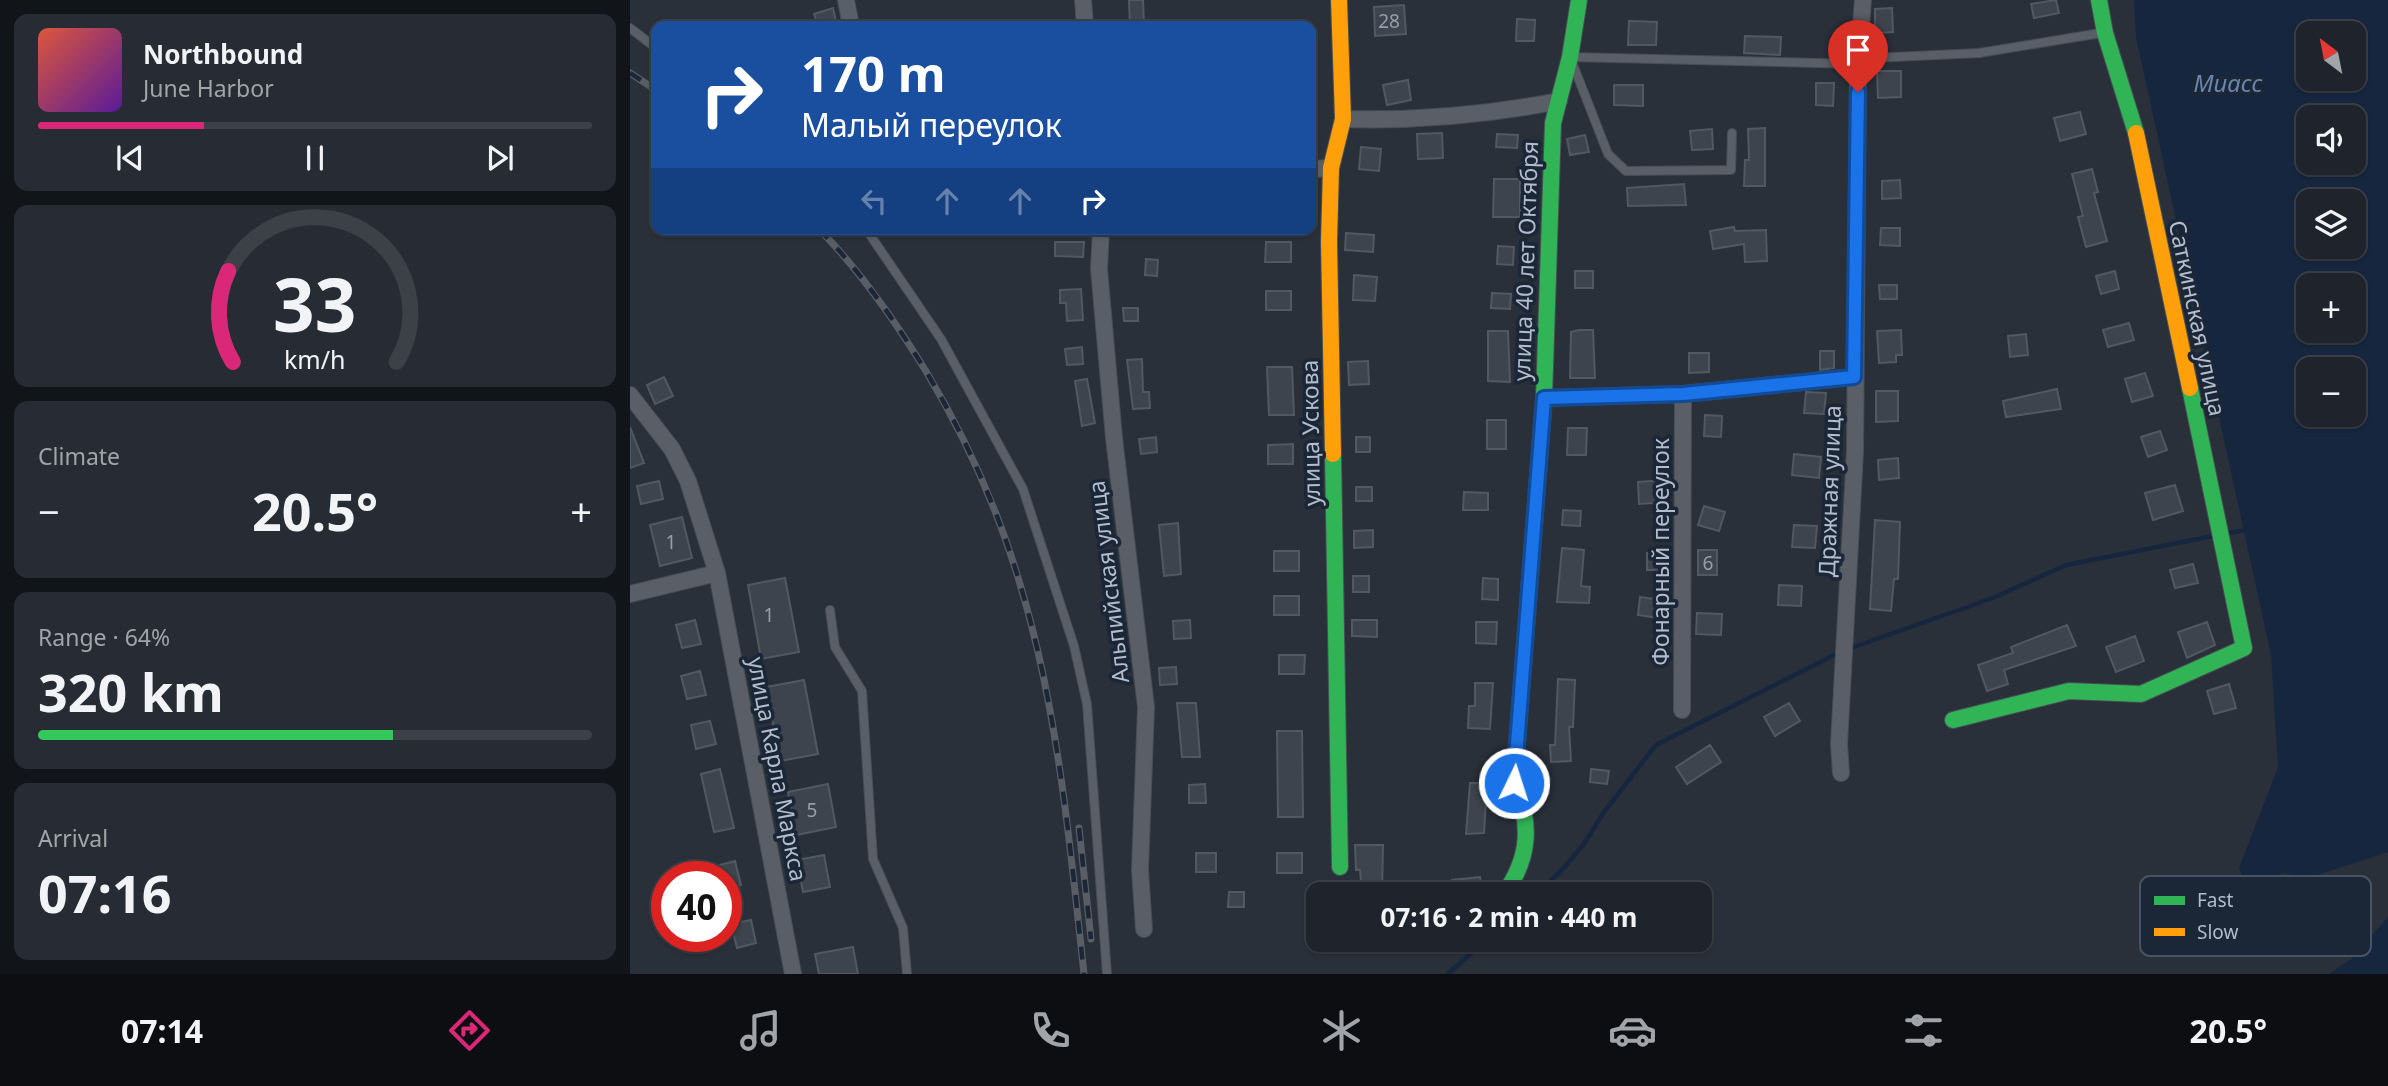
<!DOCTYPE html>
<meta charset="utf-8">
<style>
:root{--surface:#1f242c;--page:#272c34;--text:#f1f3f6;--muted:#a1a4a9;--line:#3c4148;--accent:#db2777}
body{margin:0;font-family:"Noto Sans",sans-serif;background:var(--page);color:var(--text);height:100vh;display:flex;flex-direction:column;font-size:26px;white-space:nowrap}
*{box-sizing:border-box;margin:0}
p{font-size:23px;color:var(--muted)}
.icon{flex:none;width:38px;height:38px;fill:none;stroke:currentColor;stroke-width:2;stroke-linecap:round;stroke-linejoin:round}
.map{position:relative;flex:1;overflow:hidden}
.drawer{display:flex;flex-direction:column;gap:14px;padding:14px;background:#111418;width:630px}
.drawer>*{flex:none}
.top-card{position:absolute;left:21px;top:21px;width:665px;height:214px;border-radius:14px;box-shadow:0 2px 5px #0004,0 0 0 2px var(--line);background:#1a4fa0;color:#fff;overflow:hidden}
.needle{width:46px;rotate:328deg}
.tools{position:absolute;left:1666px;top:21px;display:grid;gap:14px}
.tools a{display:grid;place-items:center;width:70px;height:70px;border-radius:14px;background:var(--surface);box-shadow:0 2px 5px #0004,0 0 0 2px var(--line);font-size:35px}
.speed{position:absolute;left:21px;top:861px;display:flex;gap:14px;font-size:35px;font-weight:700;text-align:center}
.speed>*{display:grid;place-content:center;width:91px;height:91px;border-radius:50%;background:var(--surface);box-shadow:0 2px 5px #0004,0 0 0 2px var(--line);line-height:1}
.speed .limit{border:10px solid #d22;background:#fff;color:#111}
.pin{position:absolute;display:grid;place-items:center;width:60px;height:60px;color:#fff;margin:-72px -30px;border-radius:50% 50% 50% 0;rotate:-45deg;box-shadow:0 0 7px #0007}
.pin .icon{rotate:45deg}
.me{position:absolute;width:77px;margin:-38px;rotate:4deg;stroke-linejoin:round;filter:drop-shadow(0 0 5px #0008)}
.turn{display:flex;align-items:center;gap:24px;height:147px;padding:0 35px;font-size:32px}
.turn .icon{width:91px;height:91px;stroke-width:2.5}
.turn b{display:block;font-size:49px;line-height:60px}
.lanes{display:flex;align-items:center;height:66px;padding:0 35px;background:#0003;justify-content:center;gap:35px;direction:ltr}
.lanes .off{opacity:.35}
.big{font-size:52px;font-weight:700;line-height:1.1}
.drawer .card{flex:1;display:flex;flex-direction:column;justify-content:center;gap:10px;min-width:0;padding:0 24px;border-radius:14px;background:var(--page)}
.drawer .dial{align-items:center;gap:0}
.dial svg{height:182px;overflow:visible;fill:none;stroke:var(--line);stroke-width:7;stroke-linecap:round;text-anchor:middle}
.dial text{fill:var(--text);stroke:none}
.song{display:flex;align-items:center;gap:21px}
.cover{width:84px;height:84px;border-radius:10px;background:linear-gradient(135deg,hsl(10 70% 55%),hsl(270 70% 35%))}
.played{height:7px;border-radius:4px;background:linear-gradient(90deg,var(--accent) 30%,var(--line) 30%)}
.keys{display:flex;justify-content:space-around;direction:ltr}
.heat{display:flex;justify-content:space-between;align-items:center;font-size:38px;direction:ltr}
.charge{height:10px;border-radius:5px;background:linear-gradient(90deg,#34c759 64%,var(--line) 0)}
.trip{position:absolute;left:676px;top:882px;width:406px;height:70px;border-radius:14px;background:var(--surface);box-shadow:0 2px 5px #0004,0 0 0 2px var(--line);font-weight:700;line-height:70px;text-align:center}
.dock{display:flex;height:112px;justify-content:space-around;align-items:center;background:#0c0e12;color:var(--muted)}
.dock .icon{width:49px;height:49px}
.dock .selected{color:var(--accent)}
.dock b{font-size:32px;color:var(--text)}
main{display:flex;flex:1;min-height:0}
.map>svg:first-child{display:block}
.water{fill:#16263f;fill-rule:evenodd}
.lines{fill:none;stroke-linecap:round;stroke-linejoin:round}
.stream{stroke:#16263f;stroke-width:4.5}
.building{fill:#3e444e;stroke:#515861;stroke-width:2}
.lane-casing{stroke:#464d56;stroke-width:10}
.street-casing{stroke:#464d56;stroke-width:18}
.fast-casing{stroke:#464d56;stroke-width:18}
.slow-casing{stroke:#464d56;stroke-width:18}
.lane{stroke:#5a5f67;stroke-width:8}
.street{stroke:#5a5f67;stroke-width:16}
.fast{stroke:#30b455;stroke-width:16}
.slow{stroke:#ff9f0a;stroke-width:16}
.rail-casing{stroke:#585d66;stroke-width:7}
.rail{stroke:#1b2636;stroke-width:4.5;stroke-dasharray:13;stroke-linecap:butt}
.route-casing{stroke:#114b97;stroke-width:18}
.route{stroke:#1a73e8;stroke-width:12}
.labels{text-anchor:middle;dominant-baseline:central;stroke-width:7;stroke-linejoin:round;paint-order:stroke}
.number-label{font-size:19px;fill:#959eac}
.street-label{font-size:23px;fill:#b2bccb;stroke:#1b2636}
.water-label{font-size:24px;font-style:italic;fill:#6885ae;stroke:#1b2636}
.key{fill:#1b2636;stroke:#485363;stroke-width:2}
.key-label{font-size:19px;fill:#b2bccb}
</style>
<main>
<section class="drawer">
<div class="card">
<div class="song"><i class="cover"></i><div><b>Northbound</b><p>June Harbor</p></div></div>
<div class="played"></div>
<div class="keys"><svg class="icon" aria-label="previous" viewBox="0 0 24 24"><path d="M18 5L8 12l10 7zM5 5v14"/></svg><svg class="icon" aria-label="pause" viewBox="0 0 24 24"><path d="M8 5v14M16 5v14"/></svg><svg class="icon" aria-label="next" viewBox="0 0 24 24"><path d="M6 5l10 7-10 7zM19 5v14"/></svg></div>
</div>
<div class="card dial"><svg viewBox="0 0 100 80">
<path d="M14 69A42 42 0 1 1 86 69"/>
<path d="M14 69A42 42 0 0 1 12 29" stroke="#db2777"/>
<text x="50" y="56" font-size="32" font-weight="700">33</text>
<text x="50" y="72" font-size="11">km/h</text>
</svg></div>
<div class="card"><p>Climate</p>
<div class="heat"><a>−</a><b class="big">20.5°</b><a>+</a></div>
</div>
<div class="card"><p>Range · 64%</p><b class="big">320 km</b><div class="charge"></div></div>
<div class="card"><p>Arrival</p><b class="big">07:16</b></div>
</section>
<div class="map">
<svg width="1758" height="974" viewBox="0 0 1758 974">
<rect width="100%" height="100%" fill="#29303a"/>
<path class="water" d="M1504,0H1758V852L1678,878L1652,873L1621,899L1609,868L1648,767L1641,655L1506,37ZM1678,33H1724V79H1678ZM1678,117H1724V163H1678ZM1678,201H1724V247H1678ZM1678,285H1724V331H1678ZM1678,369H1724V415H1678Z
M1758,917V974H1699L1721,959Z"/>
<g class="lines">
<path class="stream" d="M1598,533L1617,530
M1218,649L1363,598L1436,565L1583,536
M906,894L932,870L954,844L974,812L1026,745L1210,652
M818,974L856,940"/>
</g>
<path class="building" d="M499,0H513L514,26H500Z
M1426,0L1429,13L1404,18L1401,4Z
M774,5L776,34L745,36L744,7Z
M203,8L207,26H188L184,14Z
M1262,8L1263,32L1245,33V9Z
M887,19L905,20L904,41H886Z
M999,21L1027,22L1026,45H998Z
M1115,36L1151,37L1150,55L1114,53Z
M1247,71H1271V97L1248,98Z
M778,80L781,100L757,105L753,85Z
M1186,83H1204L1203,106L1186,105Z
M984,85H1013V106L984,105Z
M1450,112L1456,134L1430,141L1424,118Z
M1135,128V186H1114L1115,160H1119L1118,129Z
M1082,129L1083,149L1062,150L1060,131Z
M812,133L813,158L788,159L787,134Z
M867,134L888,135L887,148L866,147Z
M955,135L959,152L940,155L937,139Z
M731,147L751,149L749,171L729,169Z
M1462,169L1468,192L1464,193L1477,241L1456,247L1448,217L1453,216L1442,174Z
M864,179H890V217H863Z
M1270,180L1271,198L1252,199V181Z
M1054,184L1056,205L998,206L997,188Z
M1104,227L1105,231L1136,230L1137,261L1115,262L1114,244L1083,249L1080,231Z
M1251,228H1270V246L1250,245Z
M716,233L744,235L743,252L715,250Z
M425,242H454L453,257L425,256Z
M636,242H661V262H635Z
M868,246L884,247L883,265L867,264Z
M516,259L528,260L527,276L515,275Z
M945,271H963V288H945Z
M1485,271L1489,289L1471,294L1466,276Z
M724,275L747,277L745,301L723,300Z
M1249,285H1267V299H1250Z
M451,289L453,320L437,321L436,303H430V290Z
M636,291H661V310H636Z
M862,293L881,294L880,309L861,308Z
M493,308H508V321H494Z
M1499,323L1504,340L1478,347L1473,330Z
M949,330H963L965,378H940L941,332Z
M1271,330L1272,355H1266V362L1249,363L1247,331Z
M858,331H878L880,382L858,381Z
M1396,334L1398,355L1380,357L1378,336Z
M452,347L453,364L437,365L435,349Z
M1190,351H1204V368L1190,370Z
M1059,353H1079V372L1059,373Z
M512,359L513,392H519L520,408L503,409L497,360Z
M738,361L739,384L719,385L718,362Z
M637,367H662L664,415H639Z
M1515,373L1523,396L1502,402L1495,379Z
M34,377L43,396L25,404L17,385Z
M457,379L465,423L452,426L445,381Z
M1427,389L1431,409L1376,417L1373,401Z
M1246,391H1268V421L1246,422Z
M1176,392L1196,393L1194,414L1174,413Z
M1075,415L1092,416L1091,437L1074,436Z
M857,420H876V449H857Z
M0,427L14,463L0,468Z
M938,428H957L956,455H937Z
M1530,431L1537,450L1518,457L1511,437Z
M526,437L527,452L511,454L509,439Z
M726,437H740V452H726Z
M663,444V464H638V445Z
M1164,454L1191,457L1189,478L1162,475Z
M1268,458L1269,478L1249,480L1248,460Z
M1036,480L1038,502L1009,504L1008,482Z
M29,481L33,499L11,504L7,486Z
M1545,485L1553,511L1523,520L1515,493Z
M726,487H742V501H726Z
M834,492L858,493V510H833Z
M1074,506L1095,512L1089,531L1068,525Z
M933,510L951,511L950,526L932,525Z
M52,517L62,558L30,566L20,525Z
M1245,520L1270,522L1268,579H1264L1261,611L1240,609Z
M548,523L551,574L534,576L529,525Z
M1164,525L1187,526L1185,548L1162,547Z
M743,530V547L724,548V531Z
M932,548L954,550L951,586L960,587L959,603L927,602Z
M1068,550H1087V575H1068Z
M644,551H669V571H644Z
M1017,553H1031V570H1017Z
M1563,564L1568,583L1545,588L1540,570Z
M723,576H739V592H723Z
M155,578L169,652L131,659L118,585Z
M853,578L868,579V600L852,599Z
M1149,585L1172,586L1171,606L1148,605Z
M644,596H669V615H644Z
M1010,597L1032,600L1029,618L1008,615Z
M1067,613L1092,614L1091,635L1066,634Z
M65,620L71,644L52,648L46,625Z
M560,620L561,638L544,639L543,621Z
M722,620H747V637L722,636Z
M846,622H867L866,644L846,643Z
M1577,622L1585,645L1557,658L1548,632Z
M1437,625L1446,646L1374,670L1378,684L1357,691L1348,665L1383,653L1381,647Z
M1505,636L1514,661L1486,672L1476,647Z
M649,655H675L674,674H649Z
M546,667L547,684L530,685L529,668Z
M70,671L76,695L57,699L51,676Z
M928,679L945,680L943,727H939L941,761L921,762L920,745H925Z
M174,680L188,754L150,761L136,687Z
M845,683H863L860,729L838,728L839,706H845Z
M1599,684L1606,708L1584,714L1577,691Z
M547,703H566L570,757H552Z
M1159,703L1170,721L1145,736L1134,717Z
M80,721L86,744L66,749L61,725Z
M647,731H672L673,817H648Z
M1080,745L1091,762L1057,784L1046,767Z
M90,769L104,828L84,832L71,774Z
M961,769L979,771L977,784L960,782Z
M840,783H857L854,833L836,834Z
M198,784L206,827L166,835L158,792Z
M575,784L576,803H559V785Z
M725,845H753L752,894H732L730,870H726Z
M566,853H586V872H566Z
M647,853H672V873H647Z
M194,855L200,887L173,892L167,860Z
M105,861L111,885L96,889V877H89L86,866Z
M850,877L852,894H824L822,880Z
M599,892H614V907H598Z
M121,920L126,943L107,948L101,924Z
M223,947L228,974H189L185,954Z"/>
<g class="lines">
<defs>
<path id="lane" d="M0,28L26,48
M1102,133L1101,170L996,171L978,154L940,57L1228,64L1242,58L1349,53L1471,33
M236,229L311,339L393,489L444,646L457,704L477,974
M200,610L205,647L232,691L243,859L273,928L277,974"/>
<path id="street" d="M216,0L221,26
M453,0L455,26
M713,119C785,121 857,115 929,101
M681,169L701,168
M471,229L469,269L484,438L516,707L510,870L514,929
M0,395L42,449L58,481L87,573L163,974
M914,398L1053,394L1224,377
M0,594L87,573
M1052,710L1053,394
M1211,773L1209,744L1225,452L1228,64L1233,0"/>
<path id="fast" d="M1469,0L1475,33L1506,133
M703,454L710,867
M1323,720L1439,691L1511,694L1614,648L1560,388
M874,894C900,858 902,823 884,783L914,398L923,123L940,57L949,0"/>
<path id="slow" d="M1506,133L1560,388
M703,454L699,242L701,168L713,119L709,0"/>
</defs>
<use href="#lane" class="lane-casing"/>
<use href="#street" class="street-casing"/>
<use href="#fast" class="fast-casing"/>
<use href="#slow" class="slow-casing"/>
<use href="#lane" class="lane"/>
<use href="#street" class="street"/>
<use href="#fast" class="fast"/>
<use href="#slow" class="slow"/>
<defs>
<path id="rail" d="M0,73L26,90
M189,229C231,272 266,322 297,373C415,570 430,752 454,974
M449,828L461,939"/>
</defs>
<use href="#rail" class="rail-casing"/>
<use href="#rail" class="rail"/>
</g>
<g class="lines">
<defs>
<path id="route" d="M884,783L914,398L1053,394L1224,377L1228,92"/>
</defs>
<use href="#route" class="route-casing"/>
<use href="#route" class="route"/>
</g>
<g class="labels">
<g class="number-label">
<text x="759" y="21">28</text>
<text x="41" y="542">1</text>
<text x="1078" y="563">6</text>
<text x="139" y="615">1</text>
<text x="182" y="810">5</text>
</g>
<g class="street-label">
<text transform="translate(895 261) rotate(-88)">улица 40 лет Октября</text>
<text transform="translate(1568 318) rotate(78)">Саткинская улица</text>
<text transform="translate(680 433) rotate(-91)">улица Ускова</text>
<text transform="translate(1199 491) rotate(-88)">Дражная улица</text>
<text transform="translate(1030 552) rotate(-90)">Фонарный переулок</text>
<text transform="translate(478 582) rotate(-97)">Альпийская улица</text>
<text transform="translate(148 769) rotate(79)">улица Карла Маркса</text>
</g>
<g class="water-label">
<text x="1598" y="82">Миасс</text>
</g>
</g>
<rect x="1510" y="876" width="231" height="80" rx="10" class="key"/>
<rect x="1524" y="896" width="31" height="9" fill="#30b455"/>
<rect x="1524" y="928" width="31" height="8" fill="#ff9f0a"/>
<g class="key-label">
<text x="1567" y="907">Fast</text>
<text x="1567" y="939">Slow</text>
</g>
</svg>
<div class="tools">
<a><svg class="needle" viewBox="-14 -14 28 28"><path d="M0-13l5 13h-10z" fill="#e53935"/><path d="M0 13l5-13h-10z" fill="#a1a4a9"/></svg></a>
<a><svg class="icon" aria-label="sound" viewBox="0 0 24 24"><path d="M4 9h4l5-4v14l-5-4H4zM17 9q2 3 0 6"/></svg></a>
<a><svg class="icon" aria-label="layers" viewBox="0 0 24 24"><path d="M12 4l9 5-9 5-9-5zM3 14l9 5 9-5"/></svg></a>
<a>+</a>
<a>−</a>
</div>
<div class="speed"><div class="limit">40</div></div>
<div class="pin" style="left:1228px;top:92px;background:#d93025"><svg class="icon" aria-label="arrive" viewBox="0 0 24 24"><path d="M6 21V4h12l-3 4 3 4H6"/></svg></div>
<svg class="me" style="left:884px;top:783px" viewBox="-20 -20 40 40"><circle r="17" fill="#1a73e8" stroke="#fff" stroke-width="3"/><path d="M0-11L8 9 0 5-8 9z" fill="#fff"/></svg>
<div class="trip">07:16 · 2 min · 440 m</div>
<div class="top-card">
<div class="turn"><svg class="icon" aria-label="right" viewBox="0 0 24 24"><path d="M7 20v-9h11M14 6l5 5-5 5"/></svg><div><b>170 m</b>Малый переулок</div></div>
<div class="lanes"><svg class="icon off" aria-label="left" viewBox="0 0 24 24"><path d="M17 20v-9H6M10 6l-5 5 5 5"/></svg><svg class="icon off" aria-label="ahead" viewBox="0 0 24 24"><path d="M12 20V5M6 11l6-6 6 6"/></svg><svg class="icon off" aria-label="ahead" viewBox="0 0 24 24"><path d="M12 20V5M6 11l6-6 6 6"/></svg><svg class="icon" aria-label="right" viewBox="0 0 24 24"><path d="M7 20v-9h11M14 6l5 5-5 5"/></svg></div>
</div>
</div>
</main>
<nav class="dock">
<b>07:14</b>
<svg class="icon selected" aria-label="directions" viewBox="0 0 24 24"><path d="M12 3l9 9-9 9-9-9zM9 14v-3h6M13 9l2 2-2 2"/></svg>
<svg class="icon" aria-label="music" viewBox="0 0 24 24"><path d="M9 18V5l10-2v13"/><circle cx="6" cy="18" r="3"/><circle cx="16" cy="16" r="3"/></svg>
<svg class="icon" aria-label="phone" viewBox="0 0 24 24"><path d="M5 4h4l2 5-3 2q2 4 5 5l2-3 5 2v4C11 20 4 13 5 4z"/></svg>
<svg class="icon" aria-label="climate" viewBox="0 0 24 24"><path d="M12 3v18M4 7l16 10M4 17L20 7"/></svg>
<svg class="icon" aria-label="car" viewBox="0 0 24 24"><path d="M5 17H2v-5l4-1 3-4h7l3 4 3 1v5h-3M9 17h6M6 11h13"/><circle cx="7" cy="17" r="2"/><circle cx="17" cy="17" r="2"/></svg>
<svg class="icon" aria-label="filters" viewBox="0 0 24 24"><path d="M4 7h16M4 17h16"/><circle cx="9" cy="7" r="2"/><circle cx="15" cy="17" r="2"/></svg>
<b>20.5°</b>
</nav>
